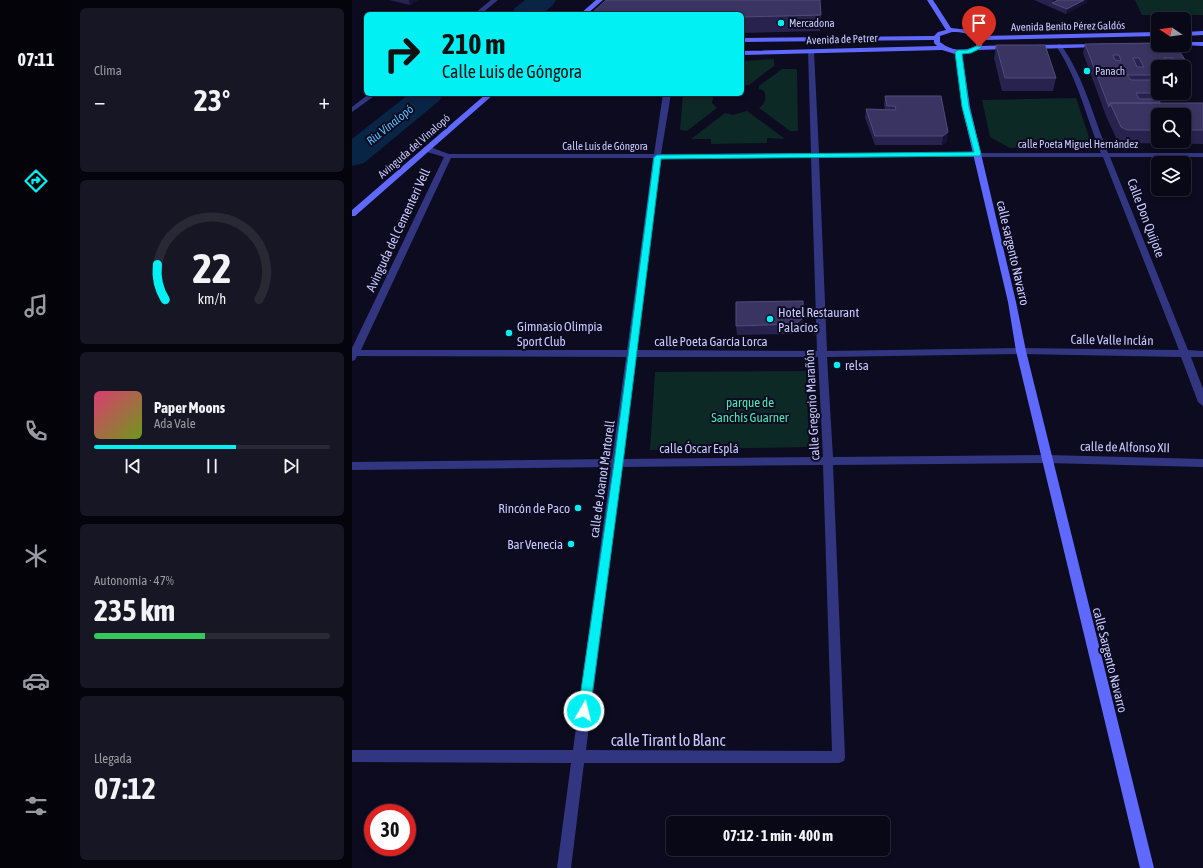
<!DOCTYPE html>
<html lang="es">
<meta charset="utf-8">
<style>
:root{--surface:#090817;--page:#171624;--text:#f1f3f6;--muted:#999aa1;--line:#292936;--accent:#00f0f4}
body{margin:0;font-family:"Asap Condensed",sans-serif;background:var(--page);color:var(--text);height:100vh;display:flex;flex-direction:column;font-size:15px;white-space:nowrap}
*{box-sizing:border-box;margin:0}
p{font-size:13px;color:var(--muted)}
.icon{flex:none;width:22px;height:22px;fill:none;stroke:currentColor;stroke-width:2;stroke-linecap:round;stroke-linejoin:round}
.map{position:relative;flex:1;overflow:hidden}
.drawer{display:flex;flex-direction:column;gap:8px;padding:8px;background:#05040d;width:280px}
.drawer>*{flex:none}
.top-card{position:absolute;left:12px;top:12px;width:380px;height:84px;border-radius:6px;box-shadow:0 2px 6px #0003,0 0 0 1px var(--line);background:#00f0f4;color:#111;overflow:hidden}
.needle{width:26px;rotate:283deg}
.controls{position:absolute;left:799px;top:12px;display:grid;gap:8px}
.controls a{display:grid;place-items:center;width:40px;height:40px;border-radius:6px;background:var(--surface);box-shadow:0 2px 6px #0003,0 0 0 1px var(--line);font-size:20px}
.speed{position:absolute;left:12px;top:804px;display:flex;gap:8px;font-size:20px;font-weight:700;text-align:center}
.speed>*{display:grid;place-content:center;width:52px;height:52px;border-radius:50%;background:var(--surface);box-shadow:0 2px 6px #0003,0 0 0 1px var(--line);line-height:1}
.speed .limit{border:6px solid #d22;background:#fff;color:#111}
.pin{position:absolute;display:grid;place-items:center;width:34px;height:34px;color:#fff;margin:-41px -17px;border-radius:50% 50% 50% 0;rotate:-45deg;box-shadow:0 0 4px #0007}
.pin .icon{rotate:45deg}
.me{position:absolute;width:44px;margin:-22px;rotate:8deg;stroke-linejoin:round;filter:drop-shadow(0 0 3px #0008)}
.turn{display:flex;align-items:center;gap:14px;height:84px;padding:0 12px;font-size:18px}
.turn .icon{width:52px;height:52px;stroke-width:2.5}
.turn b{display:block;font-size:28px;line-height:34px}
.big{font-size:30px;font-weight:700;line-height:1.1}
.drawer .tile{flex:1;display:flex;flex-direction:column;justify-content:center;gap:6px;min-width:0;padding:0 14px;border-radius:6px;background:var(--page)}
.drawer .dial{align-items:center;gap:0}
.dial svg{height:104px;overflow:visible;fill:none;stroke:var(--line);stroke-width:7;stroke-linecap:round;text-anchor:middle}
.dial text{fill:var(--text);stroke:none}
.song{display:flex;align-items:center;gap:12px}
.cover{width:48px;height:48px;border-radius:6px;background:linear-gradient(135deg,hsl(340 70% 55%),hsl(80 70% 35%))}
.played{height:4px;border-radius:2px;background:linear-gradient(90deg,var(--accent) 60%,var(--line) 60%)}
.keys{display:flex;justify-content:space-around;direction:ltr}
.heat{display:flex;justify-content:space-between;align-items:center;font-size:22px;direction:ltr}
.charge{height:6px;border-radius:3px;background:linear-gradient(90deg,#34c759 47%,var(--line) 0)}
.trip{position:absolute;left:314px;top:816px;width:224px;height:40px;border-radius:6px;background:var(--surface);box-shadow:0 2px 6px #0003,0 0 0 1px var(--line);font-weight:700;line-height:40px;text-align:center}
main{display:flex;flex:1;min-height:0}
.tabs{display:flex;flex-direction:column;width:72px;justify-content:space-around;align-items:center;background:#040309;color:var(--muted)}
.tabs .icon{width:28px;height:28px}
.tabs .active{color:var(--accent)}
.tabs b{font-size:18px;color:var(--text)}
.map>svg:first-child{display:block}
.green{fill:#0d2926}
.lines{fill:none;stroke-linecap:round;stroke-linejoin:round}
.river{fill:#092545;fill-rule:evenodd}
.street{fill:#323681;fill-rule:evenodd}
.secondary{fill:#6069ff;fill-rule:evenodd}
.wall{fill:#27234e;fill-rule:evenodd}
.shaded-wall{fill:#151233}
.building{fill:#393461;stroke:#504c7a;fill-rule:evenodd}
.route{fill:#00f0f4;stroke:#009c9f}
.poi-dot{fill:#00f0f4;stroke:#0c0b1f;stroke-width:1.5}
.labels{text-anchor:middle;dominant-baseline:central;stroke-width:4;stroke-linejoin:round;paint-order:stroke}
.far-poi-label{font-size:11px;fill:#cac9ff;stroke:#0c0b1f;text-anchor:start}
.far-street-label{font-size:11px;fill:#cac9ff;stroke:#0c0b1f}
.far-water-label{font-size:12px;font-style:italic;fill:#57bfff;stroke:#0c0b1f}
.street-label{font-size:13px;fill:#cac9ff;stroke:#0c0b1f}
.poi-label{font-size:13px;fill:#cac9ff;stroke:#0c0b1f;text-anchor:start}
.park-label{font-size:13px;fill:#4de6b3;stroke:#0c0b1f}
.near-street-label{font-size:16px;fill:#cac9ff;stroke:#0c0b1f}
</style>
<main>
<nav class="tabs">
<b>07:11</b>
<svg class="icon active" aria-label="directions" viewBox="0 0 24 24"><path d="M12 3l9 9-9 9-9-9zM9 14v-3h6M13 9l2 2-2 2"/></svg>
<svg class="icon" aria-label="music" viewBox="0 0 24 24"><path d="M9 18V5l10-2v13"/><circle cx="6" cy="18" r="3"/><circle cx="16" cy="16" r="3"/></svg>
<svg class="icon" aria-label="phone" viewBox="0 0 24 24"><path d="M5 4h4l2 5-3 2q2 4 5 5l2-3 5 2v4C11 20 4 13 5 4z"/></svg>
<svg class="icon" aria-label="climate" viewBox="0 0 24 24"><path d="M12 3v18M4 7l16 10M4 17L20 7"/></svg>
<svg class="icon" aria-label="car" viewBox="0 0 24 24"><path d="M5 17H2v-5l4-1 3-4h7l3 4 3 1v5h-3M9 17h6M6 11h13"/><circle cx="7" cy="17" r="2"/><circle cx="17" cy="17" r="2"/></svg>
<svg class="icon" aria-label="filters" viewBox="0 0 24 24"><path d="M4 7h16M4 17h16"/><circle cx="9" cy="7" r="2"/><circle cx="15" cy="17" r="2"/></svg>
</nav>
<section class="drawer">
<div class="tile"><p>Clima</p>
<div class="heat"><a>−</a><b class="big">23°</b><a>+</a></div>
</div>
<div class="tile dial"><svg viewBox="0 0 100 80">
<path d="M14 69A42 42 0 1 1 86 69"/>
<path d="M14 69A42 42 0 0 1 8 42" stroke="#00f0f4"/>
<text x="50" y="56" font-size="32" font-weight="700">22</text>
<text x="50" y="72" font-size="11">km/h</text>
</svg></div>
<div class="tile">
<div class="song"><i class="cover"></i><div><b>Paper Moons</b><p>Ada Vale</p></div></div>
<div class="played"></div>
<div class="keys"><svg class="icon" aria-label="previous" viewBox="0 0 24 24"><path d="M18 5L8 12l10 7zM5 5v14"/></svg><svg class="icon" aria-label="pause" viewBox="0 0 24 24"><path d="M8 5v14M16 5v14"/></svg><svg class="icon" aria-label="next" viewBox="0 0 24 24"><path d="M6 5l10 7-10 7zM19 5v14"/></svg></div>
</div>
<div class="tile"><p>Autonomía · 47%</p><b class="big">235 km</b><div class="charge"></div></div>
<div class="tile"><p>Llegada</p><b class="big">07:12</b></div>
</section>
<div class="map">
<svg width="851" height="868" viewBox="0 0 851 868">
<rect width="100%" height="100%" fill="#0c0b1f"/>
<path class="green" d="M783,0H851V15H790Z
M422,59V66L397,85H390V61Z
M430,69H445L446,131H438L407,108C413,104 415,98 412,91L407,89V86Z
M331,94H362L360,103L365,108L335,131L328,130Z
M724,98L739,143L658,148L638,137L630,100Z
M395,111L433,139L415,138V143L359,144V139H339L373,113L381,115Z
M454,371L457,447L298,450L303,372Z"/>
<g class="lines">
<path class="river" d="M173,0H204L200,6L190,14H159L163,8Z
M57,94H92L87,101L12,163L0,166V139Z"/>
<path class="street" d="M139,0H146L129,14H122Z
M707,44L709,45C732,77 741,116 756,153H851V157H758L836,350L851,351V357H839L851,389V406L846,402L829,357L669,354L475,357L481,457L695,455L851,459V467L695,463L481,465L493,757L492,761L487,763H232L219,868H205L219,763L0,762V750H221L259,467L0,470V462L260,459L274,357L5,356L3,360L0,361V348L92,157L72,151V147H78L97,154H302L311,94H319L309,154L459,153L456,51L459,49L462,51L467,153H749C734,117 726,78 704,46ZM568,157H751L827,350L669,348L475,351L467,158ZM99,158H301L275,350H9ZM309,158H459L465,351L284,350ZM284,357H466L471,457L271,459ZM471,465L480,751L234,750L270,467Z
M17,94H25L0,112V107Z"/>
<path class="secondary" d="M244,0H251L235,14H228Z
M575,0H581L599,28L617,30L628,36L806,32V36L631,40L630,46L657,45L660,47L657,49L626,50L610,54L618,107L664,302L674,351L802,868H788L664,351L656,302L610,107L603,54L590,50L390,55V51L585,46L582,43V40L390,42V38L582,36L586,32L594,30ZM600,32C610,32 618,33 625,40L624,46C612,52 599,51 588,42V36Z
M851,31V35L832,36V32Z
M832,42H851V46L830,45H832Z
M745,44L748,46L747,47L681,49L678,47L681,45Z
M134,94H142L3,216H0V210Z"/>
</g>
<path class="wall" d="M37,0H66L58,5Z
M682,0H735L734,3L714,14Z
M390,14L469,15L468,31L390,33Z
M806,43L838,67L835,75H832V67H806V76H805L803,81H800L799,83L804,93L803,99L808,103H851V144L771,143L765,140L754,116L731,53L733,44ZM806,115H832V141H806Z
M644,45L704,78L701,91H650L642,58Z
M533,96H589L595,142L590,145H523L513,118L514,109L533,110L532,105Z
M452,317V327L443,334L385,335L384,326Z"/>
<path class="shaded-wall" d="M57,0H66L58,5Z
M701,0H713L700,3L699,7Z
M732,0H735L734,3L714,14L715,9Z
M596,132L595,142L590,145L591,136Z
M452,317V327L443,334L444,324Z"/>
<path class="building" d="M254,0H468L469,15L390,17V14H239Z
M706,0H732L715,9L700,3Z
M806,43V45H823L838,67H825L821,58H812L816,66L804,67L806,72H801L802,75H775L779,80H798L804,93H784L787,99H807L808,103H758L757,107L733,44ZM761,55H767L769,61L763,60ZM781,58H787L792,67H785Z
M644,45H693L704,78H653Z
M533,96H589L596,132L591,136H523L514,109L544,110L543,106H535Z
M758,103H851V130H832V115H806V130H775L769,127Z
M451,301L452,317L444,324L384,326V302Z"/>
<path class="route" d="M627,45H629V48L619,53L610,54L617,107L629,154L628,156L309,159L271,463L238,711L236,714L232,716L228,714L226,711L262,463L302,157L305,155L622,152L610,107L603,52L606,50H615Z"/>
<g class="poi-dot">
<circle cx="429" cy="23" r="4"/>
<circle cx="735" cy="71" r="4"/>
<circle cx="418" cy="319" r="4"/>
<circle cx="157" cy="333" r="4"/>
<circle cx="485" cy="365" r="4"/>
<circle cx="226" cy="508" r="4"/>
<circle cx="219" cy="544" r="4"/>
</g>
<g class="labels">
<g class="far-poi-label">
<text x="437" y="23">Mercadona</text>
<text x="743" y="71">Panach</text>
</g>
<g class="far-street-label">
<text transform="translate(716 26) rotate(-1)">Avenida Benito Pérez Galdós</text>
<text transform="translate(490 39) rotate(-2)">Avenida de Petrer</text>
<text x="726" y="144">calle Poeta Miguel Hernández</text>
<text transform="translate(62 146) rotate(-41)">Avinguda del Vinalopó</text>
<text x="253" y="146">Calle Luis de Góngora</text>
</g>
<g class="far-water-label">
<text transform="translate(38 125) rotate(-39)">Riu Vinalopó</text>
</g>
<g class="street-label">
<text transform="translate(794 218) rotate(69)">Calle Don Quijote</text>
<text transform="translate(46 230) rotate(-65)">Avinguda del Cementeri Vell</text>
<text transform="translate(661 253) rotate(77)">calle sargento Navarro</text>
<text transform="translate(760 340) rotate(1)">Calle Valle Inclán</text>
<text x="359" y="341">calle Poeta García Lorca</text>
<text transform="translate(460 405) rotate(-93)">calle Gregorio Marañón</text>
<text transform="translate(773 447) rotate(1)">calle de Alfonso XII</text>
<text x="347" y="448">calle Óscar Esplá</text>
<text transform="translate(250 479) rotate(-82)">calle de Joanot Martorell</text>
<text transform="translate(758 660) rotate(76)">calle Sargento Navarro</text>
</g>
<g class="poi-label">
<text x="426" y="312">Hotel Restaurant<tspan x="426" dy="15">Palacios</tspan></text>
<text x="165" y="326">Gimnasio Olimpia<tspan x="165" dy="15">Sport Club</tspan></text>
<text x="493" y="365">relsa</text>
<text x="218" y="508" text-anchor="end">Rincón de Paco</text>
<text x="211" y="544" text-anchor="end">Bar Venecia</text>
</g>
<g class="park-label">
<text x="398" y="402">parque de<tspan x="398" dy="15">Sanchís Guarner</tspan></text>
</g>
<g class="near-street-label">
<text x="316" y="740">calle Tirant lo Blanc</text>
</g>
</g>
</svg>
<div class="controls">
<a><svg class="needle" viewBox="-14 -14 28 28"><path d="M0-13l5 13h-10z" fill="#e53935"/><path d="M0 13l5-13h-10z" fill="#999aa1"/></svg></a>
<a><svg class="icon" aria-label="sound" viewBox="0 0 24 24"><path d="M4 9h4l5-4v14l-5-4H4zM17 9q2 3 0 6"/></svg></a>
<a><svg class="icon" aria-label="search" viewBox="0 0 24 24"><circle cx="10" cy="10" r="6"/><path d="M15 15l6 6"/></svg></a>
<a><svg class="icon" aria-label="layers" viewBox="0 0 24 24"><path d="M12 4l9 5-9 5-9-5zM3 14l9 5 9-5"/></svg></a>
</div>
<div class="speed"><div class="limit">30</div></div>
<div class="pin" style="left:627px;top:47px;background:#d93025"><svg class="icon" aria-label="arrive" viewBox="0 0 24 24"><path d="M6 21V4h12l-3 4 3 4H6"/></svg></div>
<svg class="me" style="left:232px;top:711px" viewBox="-20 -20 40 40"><circle r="17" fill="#00f0f4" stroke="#fff" stroke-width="3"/><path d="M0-11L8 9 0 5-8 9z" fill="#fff"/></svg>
<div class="trip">07:12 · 1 min · 400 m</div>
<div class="top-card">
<div class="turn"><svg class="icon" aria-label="right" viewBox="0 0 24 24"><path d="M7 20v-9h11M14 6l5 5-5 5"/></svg><div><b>210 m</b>Calle Luis de Góngora</div></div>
</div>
</div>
</main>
